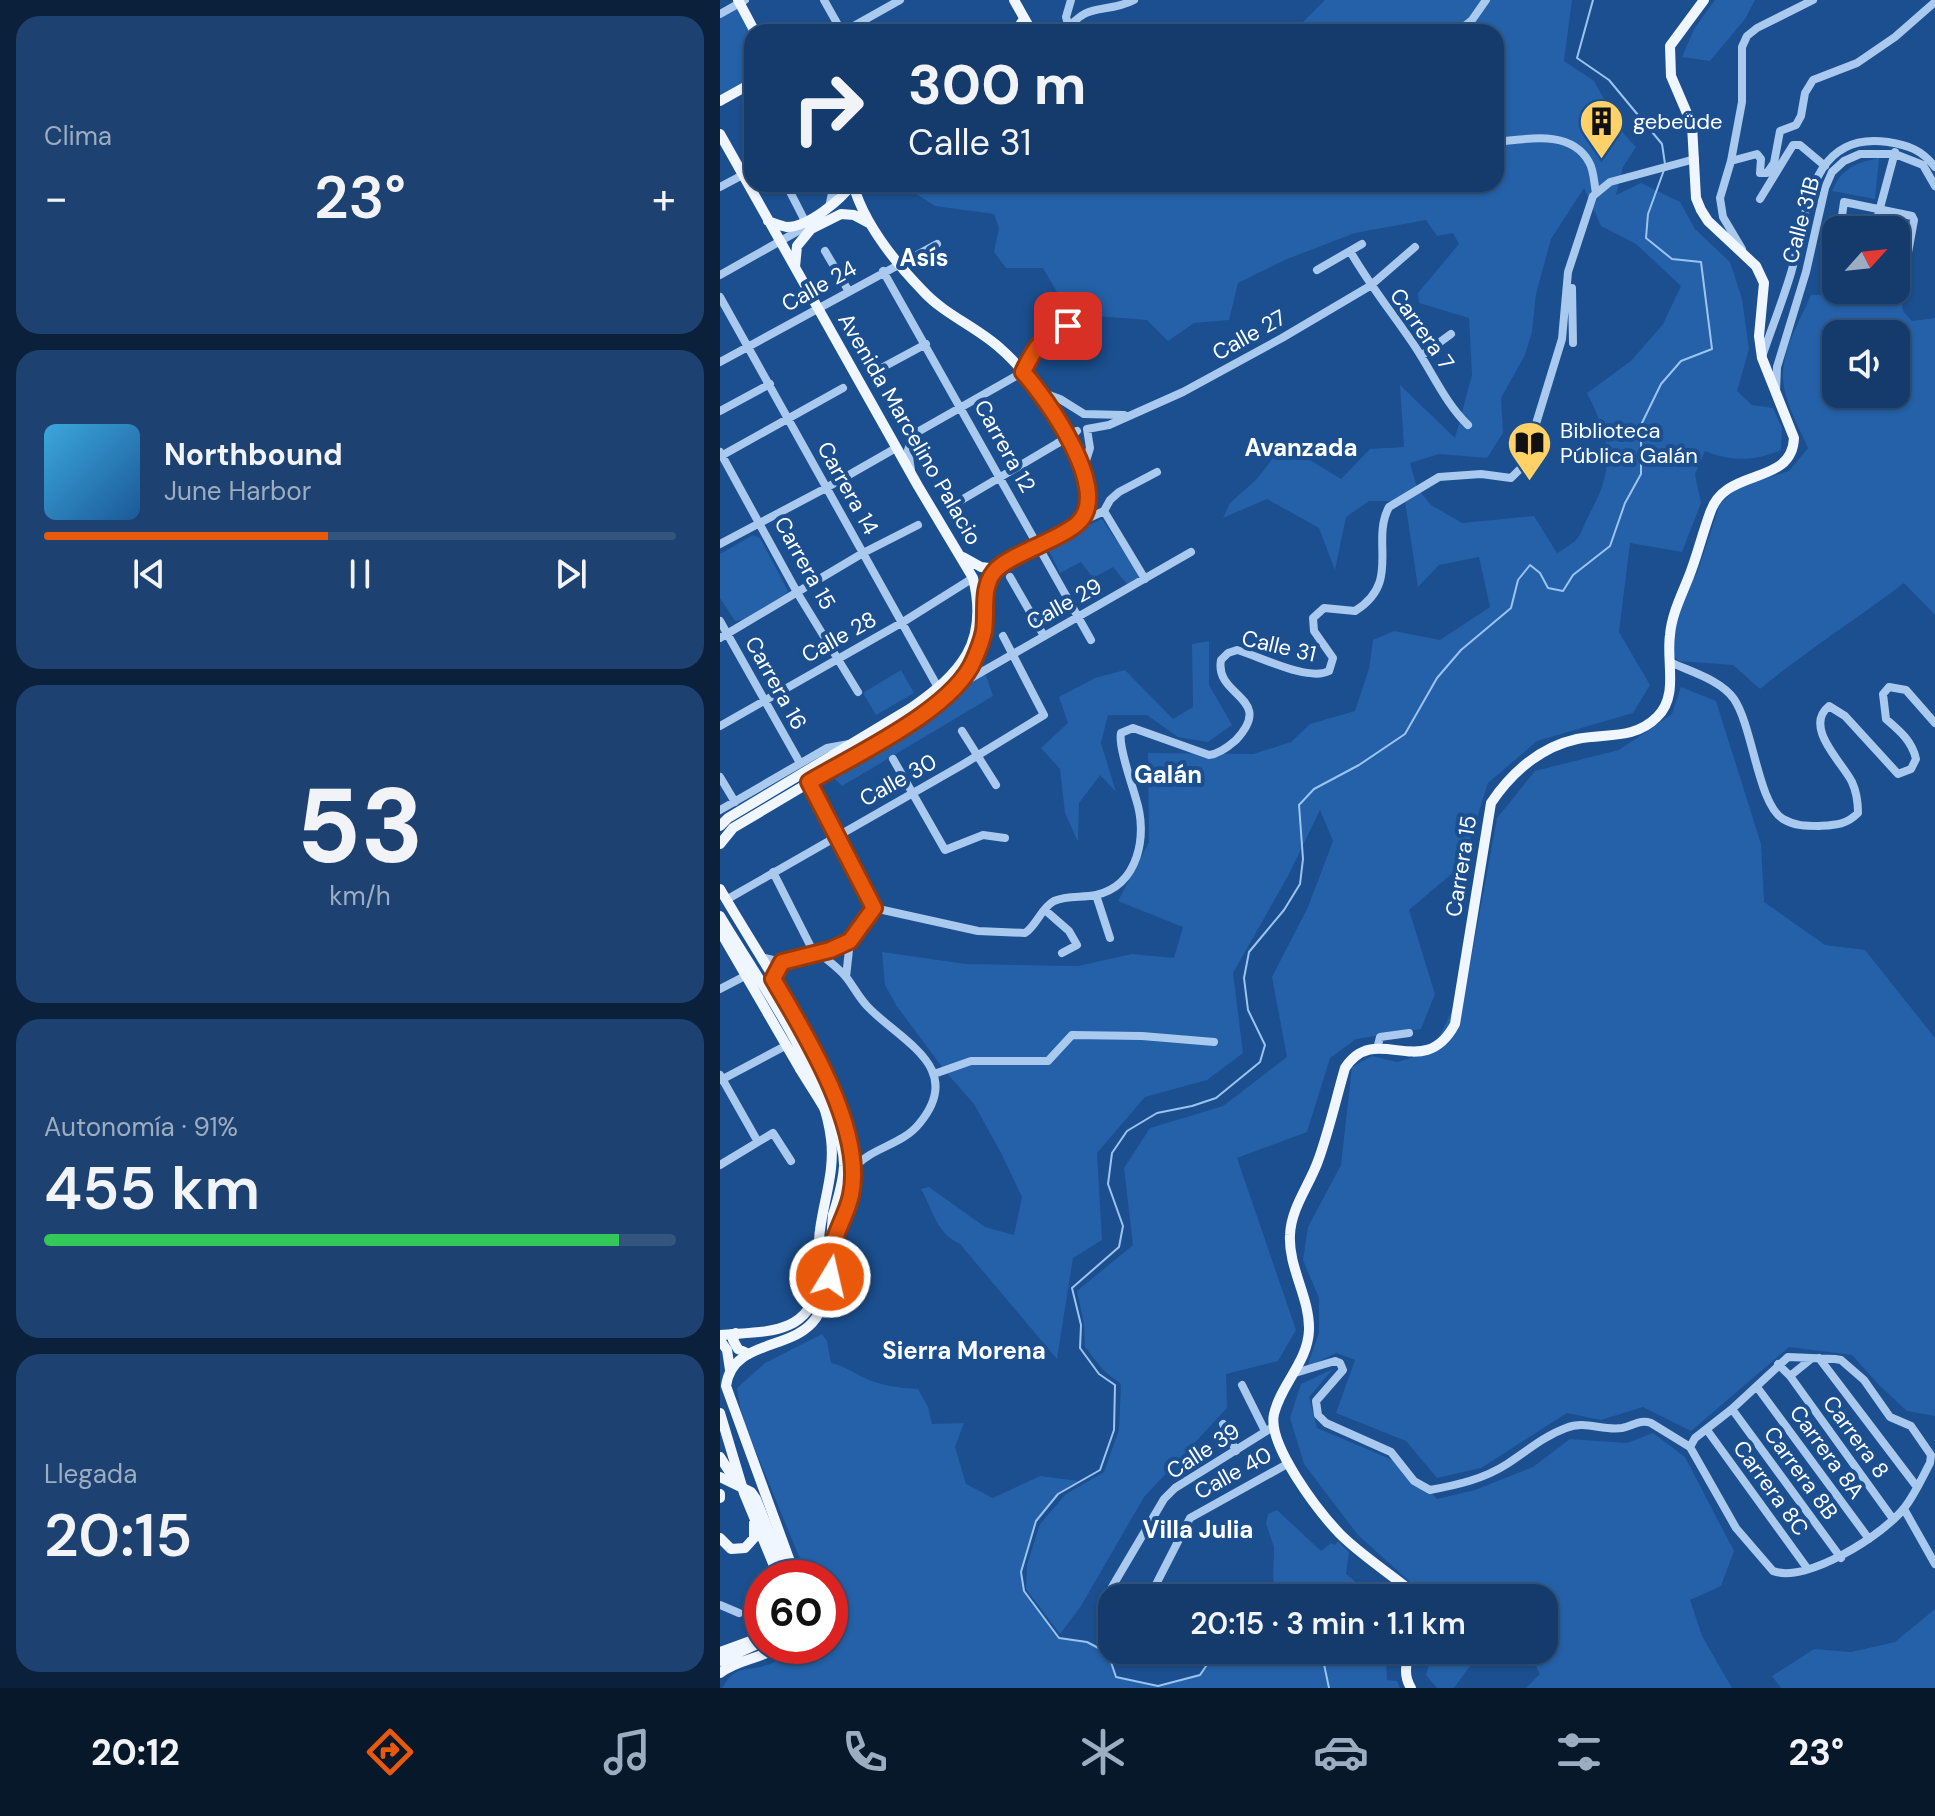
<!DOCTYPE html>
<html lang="es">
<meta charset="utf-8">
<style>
:root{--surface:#143b6b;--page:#1d4271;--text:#f1f3f6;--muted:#9dadc1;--line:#33557e;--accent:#ea580c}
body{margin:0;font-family:"DM Sans",sans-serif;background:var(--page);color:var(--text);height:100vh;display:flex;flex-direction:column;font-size:30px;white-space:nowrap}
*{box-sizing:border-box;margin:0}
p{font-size:26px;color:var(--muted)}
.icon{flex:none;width:44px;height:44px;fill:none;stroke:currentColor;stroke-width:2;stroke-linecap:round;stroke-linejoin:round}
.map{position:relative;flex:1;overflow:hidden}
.details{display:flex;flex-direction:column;gap:16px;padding:16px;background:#0b203b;width:720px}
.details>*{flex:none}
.banner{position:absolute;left:24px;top:24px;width:760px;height:168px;border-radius:24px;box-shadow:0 2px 6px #0004,0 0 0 2px var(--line);background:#143b6b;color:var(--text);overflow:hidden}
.needle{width:52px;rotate:63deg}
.tools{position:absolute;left:1102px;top:216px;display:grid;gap:16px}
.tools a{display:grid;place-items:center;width:88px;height:88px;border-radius:16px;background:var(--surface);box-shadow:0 2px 6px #0004,0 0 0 2px var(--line);font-size:40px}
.speed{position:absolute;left:24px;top:1560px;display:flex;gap:16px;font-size:40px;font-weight:700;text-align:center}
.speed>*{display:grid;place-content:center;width:104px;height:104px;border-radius:50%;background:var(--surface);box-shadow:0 2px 6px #0004,0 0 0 2px var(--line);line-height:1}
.speed .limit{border:12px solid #d22;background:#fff;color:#111}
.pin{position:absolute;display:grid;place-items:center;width:68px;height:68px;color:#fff;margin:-34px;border-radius:16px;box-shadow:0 4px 12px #0006}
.me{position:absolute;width:88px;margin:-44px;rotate:9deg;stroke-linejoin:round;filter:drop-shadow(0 0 6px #0008)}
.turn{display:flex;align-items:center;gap:28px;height:168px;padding:0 32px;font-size:36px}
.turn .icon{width:104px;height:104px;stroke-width:2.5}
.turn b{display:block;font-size:56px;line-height:68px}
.big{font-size:60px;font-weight:600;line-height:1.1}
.details .tile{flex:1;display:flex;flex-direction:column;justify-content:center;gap:12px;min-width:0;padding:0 28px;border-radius:24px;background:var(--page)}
.details .dial{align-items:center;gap:0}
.dial b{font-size:104px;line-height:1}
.song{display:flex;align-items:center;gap:24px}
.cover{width:96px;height:96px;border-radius:12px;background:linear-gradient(135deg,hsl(200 70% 55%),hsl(210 70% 35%))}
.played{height:8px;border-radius:4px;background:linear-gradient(90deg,var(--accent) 45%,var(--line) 45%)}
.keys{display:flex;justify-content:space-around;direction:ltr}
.heat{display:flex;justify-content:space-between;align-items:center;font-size:44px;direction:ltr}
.charge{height:12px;border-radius:6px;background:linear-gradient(90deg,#34c759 91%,var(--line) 0)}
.trip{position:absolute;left:378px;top:1584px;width:460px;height:80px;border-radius:24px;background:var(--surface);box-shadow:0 2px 6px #0004,0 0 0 2px var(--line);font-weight:600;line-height:80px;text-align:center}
.menu{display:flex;height:128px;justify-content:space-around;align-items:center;background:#08182b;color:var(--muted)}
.menu .icon{width:56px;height:56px}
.menu .selected{color:var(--accent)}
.menu b{font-size:36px;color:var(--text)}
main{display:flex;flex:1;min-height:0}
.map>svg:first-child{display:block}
.green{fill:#2461a8;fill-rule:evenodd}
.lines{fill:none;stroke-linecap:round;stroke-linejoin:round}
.stream{stroke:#9cc4f0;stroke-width:2}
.minor{stroke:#a9c9ee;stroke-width:8}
.major{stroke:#f0f6ff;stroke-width:10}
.minor-bridge{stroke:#a9c9ee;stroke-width:8}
.major-bridge{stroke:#f0f6ff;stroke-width:10}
.route-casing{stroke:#983908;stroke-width:20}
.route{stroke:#ea580c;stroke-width:14}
.labels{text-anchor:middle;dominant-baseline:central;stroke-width:8;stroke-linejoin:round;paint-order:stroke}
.poi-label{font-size:22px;fill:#fff;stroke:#1b4f8f;text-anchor:start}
.street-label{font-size:22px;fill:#fff;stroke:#1b4f8f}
.neighbourhood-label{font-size:24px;font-weight:bold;fill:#fff;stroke:#1b4f8f}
</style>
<main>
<section class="details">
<div class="tile"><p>Clima</p>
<div class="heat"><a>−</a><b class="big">23°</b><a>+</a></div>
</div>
<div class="tile">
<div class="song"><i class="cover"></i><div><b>Northbound</b><p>June Harbor</p></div></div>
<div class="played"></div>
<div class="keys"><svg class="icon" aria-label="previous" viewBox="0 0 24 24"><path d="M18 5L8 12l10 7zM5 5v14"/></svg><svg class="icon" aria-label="pause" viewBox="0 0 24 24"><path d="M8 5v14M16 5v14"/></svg><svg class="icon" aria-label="next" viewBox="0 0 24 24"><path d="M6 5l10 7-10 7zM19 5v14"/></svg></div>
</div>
<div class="tile dial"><b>53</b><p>km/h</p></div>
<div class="tile"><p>Autonomía · 91%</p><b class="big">455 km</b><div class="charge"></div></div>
<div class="tile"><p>Llegada</p><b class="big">20:15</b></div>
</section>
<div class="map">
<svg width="1215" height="1688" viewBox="0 0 1215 1688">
<rect width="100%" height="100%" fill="#1b4f8f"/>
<path class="green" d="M605,0H852L844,61L874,81L903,133L916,147L903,167L896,195L921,183L960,202L975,229L1010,262L1022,299L1029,349L1017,391L1032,405L1053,408L1062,428L1061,450C1036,461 1011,462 985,451L975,474L981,503L962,552L910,543L899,632L930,685L913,713L817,741L768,783L742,865L689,910L715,994L701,1029L636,1039L610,1058L587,1132L517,1158L576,1330L558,1361L506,1374L507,1408L424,1497L361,1606L340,1634L306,1589L307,1565L320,1524L346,1494L384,1472L399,1430L401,1384L384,1371L365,1347L364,1324L357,1291L413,1245L404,1168L430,1128L503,1106L567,1057L552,977L588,907L613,841L600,810L568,876L513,973L523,1053L487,1080L425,1097L377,1153L382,1240L353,1258L337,1359L240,1244C216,1233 213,1210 201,1189L209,1187L265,1227L294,1235L302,1197L281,1153L254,1104L225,1071L176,1005L165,985L162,952L246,964L358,966L412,954L454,958L463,927L398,901L429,842L428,753L533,754L571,742L590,724L635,711L649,669L653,640L674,631L720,640L770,607L759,557L719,565L698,587L685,501H649L626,517L615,570L599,528L547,499L503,518L510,503L537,479L559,450L577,452L621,479L650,449L684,447L680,385L735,438L752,375L749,318L699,303L698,293L739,244L733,233L717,236L706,220L635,233L567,259L518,283L509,320L474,323L448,341L427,320L350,314L323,268H286L274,252L279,228L274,214L215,206L181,184H776V32H573ZM864,188L881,226L916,244L961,286L943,324L911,361L867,393C890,439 896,464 871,511C857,537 865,537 837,553L814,516L742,523L711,505L697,488L690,463L719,454L767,458L783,433L781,398L805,355L812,332L816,294L831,239Z
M995,0H1035L1025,19L990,61L962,57L974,29Z
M18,8L32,34V78L0,97V18Z
M1159,158L1155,199L1112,191C1122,168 1135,163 1159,158Z
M1176,287H1179L1183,311L1192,321L1215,318V615L1184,583C1137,619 1086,651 1040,689L1013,665L959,661L952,654L960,600L977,573L1000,504L1018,487L1069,471L1088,448C1079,427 1064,402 1063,378C1062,350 1080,320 1091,295C1120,296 1147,290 1176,290ZM1116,334H1176V394H1116Z
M382,519L421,577L407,584L393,567L373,578L361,562L340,573L326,545Z
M33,535L40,538L68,591L64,596L22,620L15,621L0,598V554Z
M489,641V685L512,725L488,742L458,737L427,715H388L381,743L396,792L380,775L359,803L358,842L345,813L340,769L321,748L348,723L339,697L375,678L405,670L453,719L473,707L472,644Z
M261,661L273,696L122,786L110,774L226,703Z
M181,670L194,693L156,715L143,693Z
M961,687L996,701L1041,844L1044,902L1105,945L1145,950L1215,1038V1416L1187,1411L1159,1385L1132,1355L1069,1347L971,1431L923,1407L881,1420L847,1413L761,1468L717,1478L686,1441L616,1413L635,1360L616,1353L587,1367L599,1333V1298L583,1260L588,1227L621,1165L632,1067L652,1056L677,1062L701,1055L717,1041L747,981L777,818L815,771L899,750L952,714Z
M102,1334L107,1341L111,1363C126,1366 133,1373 147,1379C164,1386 180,1388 198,1389L208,1407L212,1424L244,1423L235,1447L246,1484L273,1498L320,1476L359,1481L338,1494L316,1521L301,1572L303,1591L339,1638L367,1642L388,1653L396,1677L438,1686L480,1675L497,1650H662V1655L666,1657L667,1680L677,1681L680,1688H2C16,1664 25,1672 47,1665C58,1662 67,1654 74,1646H110V1578H88L22,1418L17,1388L45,1363Z
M613,1369L589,1397L597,1428L682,1464L717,1499L755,1490L813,1467L850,1439L907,1443L933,1433L965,1457L1014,1551L1001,1586L970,1600L982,1636L1012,1688H806L820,1674L807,1650H824V1598H726L728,1588L698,1589L638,1535L584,1464L570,1418L581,1384Z
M557,1510L601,1551L611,1543L615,1545L618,1541L629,1552L626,1574L647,1591L646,1598H536L553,1589L554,1547L546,1524L548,1514Z
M1215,1609V1688H1061L1052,1676L1094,1649L1131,1652L1175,1642Z
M713,1650H802L755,1659L734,1688H717L706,1675Z"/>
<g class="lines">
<path class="stream" d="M873,0L857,58L889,80L942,144L945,164
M497,1650L480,1675L438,1686L396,1677L388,1653L367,1642L339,1638L304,1591L301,1572L316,1521L338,1494L380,1470L394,1430L395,1385L379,1374L360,1348L361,1325L352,1288L399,1247L403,1226L388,1184L392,1153L407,1131L437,1113L472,1106L496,1098L540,1062L545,1045L528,1010L524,978L529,952L564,910L580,884L583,859L579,805L594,789L639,765L685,734L717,678L741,650L791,608L798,580L810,565L820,573L828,588L843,591L853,575L890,546L905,503L921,474V425L941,384L961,361L992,349L981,262L952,259L926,238L928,214L944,170
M601,1650L609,1688"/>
<path class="minor" d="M104,0L122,32
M0,14L25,0
M349,27L346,17L351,0
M123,32L180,0
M346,32C367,0 385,15 414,0
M737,32L752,20L766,0
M776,142C806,139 851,129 869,162C874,170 874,183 876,193
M1011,161L1037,154L1041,159L1040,173H1047L1054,163L1060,131L1076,125L1081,116L1085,93L1093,80L1137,63L1175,37L1215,2
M0,187L32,170
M1040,199L1073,145H1080L1105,166
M109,207L114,184
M1120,230L1124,202L1192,216L1194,220L1185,269
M1154,230L1175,152
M1022,249L1003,217L1000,198L1011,161L1022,102V47L1027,36L1037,28L1093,0
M105,251L128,290
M630,251C650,286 674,315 696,348C713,374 726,404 748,425
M597,270L642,244
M163,271L371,640
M0,275L80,230L85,221L66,184
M852,288L853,343
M1110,289L1116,252
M0,297L220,691
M1043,354C1052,327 1063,300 1071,273C1087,218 1087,130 1168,142C1188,145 1202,150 1215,167
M701,356L731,334
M0,362L217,244
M154,372L206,344
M1056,391L1057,367L1086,272L1105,188L1112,172L1124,161L1140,154H1175L1203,165L1215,186
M321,392L340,399L364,414L404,415
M0,411L50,384
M0,452L78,594L138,692
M1,456L123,388
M191,470L188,450L194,434L303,372L317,344L335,330L348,326L377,329
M363,470L370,448L367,429L389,425L463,392L562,338L650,286L695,247
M233,505L338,443
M384,511L425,579
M360,522L384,511L390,500L399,492L437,472
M0,544L106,488L176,448
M290,577L324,636
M0,621L80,763
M0,638L143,553L198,525
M950,662C971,672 1001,680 1014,699C1033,727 1038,804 1063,819C1075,826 1086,826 1099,826C1116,825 1126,825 1138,813C1138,801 1137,793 1132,782C1122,762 1083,727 1109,706L1125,716L1178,774L1191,769L1196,759C1192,741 1180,731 1166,719L1163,694L1169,687L1186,690L1215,723
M239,685L471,552
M0,726L183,622L253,578
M242,731L276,785
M173,759L225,850L263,835L285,838
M0,777L15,802
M88,781L154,908
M0,810L107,748L129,744
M53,872L94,953
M376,895L390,938
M6,900L242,765L324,715L283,636
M325,910L349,931L357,945L342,953
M98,952C107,960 119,968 126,977C134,987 139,998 148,1007C182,1042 246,1068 199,1124C181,1146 151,1147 133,1169
M41,957L62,962L110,950L130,941L154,908L258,931L305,933C317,925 321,908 334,901C347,895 362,898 376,895C419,885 428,835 416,799C412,784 398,746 401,733L413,728L489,755C499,754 508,747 516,740C556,697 494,697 501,660L508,653L517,650C539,656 588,682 609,671L613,658L594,631L593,618L604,608L635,611C682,582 650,542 669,507L719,477L761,474L791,478L803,466L842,339L848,272L873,196L890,182L975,159
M126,977L130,941
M0,989L25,976
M52,997L53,979L62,962
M657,1049L660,1037L689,1033
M214,1074L251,1061H328L352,1035L422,1036L494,1042
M0,1075L38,1142
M1,1080L67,1045
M0,1165L53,1133L71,1161
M1099,1358L1197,1487
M1058,1364L1070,1376L1173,1519
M575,1373L615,1361L620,1363L623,1370L596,1401L598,1415L606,1423L671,1452L694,1481L710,1490C737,1485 764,1479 787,1464C807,1451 824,1436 846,1428C865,1420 882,1431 902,1428C913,1426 920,1419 931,1423L970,1447L1016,1528L1053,1571C1086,1584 1165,1534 1185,1507C1195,1494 1202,1478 1210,1463L1211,1455L1191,1426L1170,1417L1144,1380L1121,1360L1115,1359L1068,1357L1012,1409L975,1438L970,1447
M1070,1376L1091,1359
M522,1385L545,1431
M1037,1387L1149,1539
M1012,1409L1121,1558
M503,1424L516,1451
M987,1430L1087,1568
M1184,1509L1215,1564
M397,1598L393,1596L392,1587L444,1499L455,1488L553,1427
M429,1598L470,1518L569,1463
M0,1605L19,1613"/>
<path class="major" d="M18,0L35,32
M294,0L312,32
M295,32L304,19
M0,101L32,83
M0,134L198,486L253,578C269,643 241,673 191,708L8,818L0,826
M48,221C54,223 61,226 67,227C88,227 121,200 132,184
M75,267L77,246L91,229L121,214L134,215L149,223
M243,557L261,567L276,569
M0,844L13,828L198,718C230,694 260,669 264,626C266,607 262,587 274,572C282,562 344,531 360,522C365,512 368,505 368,493C367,451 312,376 281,349C257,327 225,315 203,291C174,261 144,224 133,184
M0,889C46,968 104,1048 127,1138C129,1147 133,1157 133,1167C133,1194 124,1218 114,1243
M0,916C37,978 103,1068 111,1139C115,1171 104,1199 100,1230C97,1248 102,1267 98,1285C88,1337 42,1331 0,1335
M0,931L80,1069
M16,1333L13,1340L18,1349L29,1354
M0,1340L7,1350L10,1370
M0,1413L24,1493L59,1578
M0,1457L16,1482
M0,1494V1498
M0,1538L11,1549L25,1548L34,1538V1523
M76,1578L6,1386C12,1339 74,1351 96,1318C116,1288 109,1249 113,1215
M696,1598L691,1591C668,1572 641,1555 620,1534C599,1512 547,1445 554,1414C561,1384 588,1362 589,1330C590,1298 568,1267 570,1235C571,1208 589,1186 598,1161C609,1131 616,1099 625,1068C656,1020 703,1084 735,1024L771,803C791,773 820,747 857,739C886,733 914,740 937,717C959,696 946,662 950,635C952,612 963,593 971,571C978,552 983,532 990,513C1005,466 1072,487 1074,438L1042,358L1039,336L1044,283L1036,266L988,221L981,210L976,198L972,125L951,76L950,46L984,0
M690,1650C686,1664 683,1675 691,1688
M0,1652L36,1639
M0,1661L42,1642
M0,1673C18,1659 41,1659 60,1646"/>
<path class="minor-bridge" d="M338,443L357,431"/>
<path class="major-bridge" d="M80,1069C96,1096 125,1133 124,1166C123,1183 118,1199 113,1215
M0,1477L31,1492L36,1499L67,1577"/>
</g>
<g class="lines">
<defs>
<path id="route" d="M110,1277C110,1269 109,1260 111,1253C114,1233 127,1215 131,1195C145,1130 85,1033 53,979L62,962L110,950L130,941L154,908L89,782C135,755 234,709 254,660C258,651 262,641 264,631C267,611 261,589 274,572C287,555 340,540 358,523C393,491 326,398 303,372C314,349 323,334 348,326"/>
</defs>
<use href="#route" class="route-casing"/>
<use href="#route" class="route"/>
</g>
<defs>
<symbol id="building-pin" viewBox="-11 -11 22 30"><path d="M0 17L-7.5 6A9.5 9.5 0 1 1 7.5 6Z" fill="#ffd166" stroke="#1b4f8f"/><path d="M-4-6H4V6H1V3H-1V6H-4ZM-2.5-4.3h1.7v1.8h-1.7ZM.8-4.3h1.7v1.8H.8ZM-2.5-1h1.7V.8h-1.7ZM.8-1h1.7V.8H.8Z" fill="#111"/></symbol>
<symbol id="library-pin" viewBox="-11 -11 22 30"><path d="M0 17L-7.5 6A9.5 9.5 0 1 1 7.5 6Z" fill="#ffd166" stroke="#1b4f8f"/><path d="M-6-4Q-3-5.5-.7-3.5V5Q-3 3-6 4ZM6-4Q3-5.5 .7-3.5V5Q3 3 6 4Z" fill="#111"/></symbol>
</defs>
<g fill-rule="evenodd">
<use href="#building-pin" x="856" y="96" width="51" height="69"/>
<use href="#library-pin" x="784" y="418" width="51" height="69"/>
</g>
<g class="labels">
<g class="poi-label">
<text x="913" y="121">gebeüde</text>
<text x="840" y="430">Biblioteca<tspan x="840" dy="25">Pública Galán</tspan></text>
</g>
<g class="street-label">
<text transform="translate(1081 220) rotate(-75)">Calle 31B</text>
<text transform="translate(99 286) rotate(-29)">Calle 24</text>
<text transform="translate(702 329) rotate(55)">Carrera 7</text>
<text transform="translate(529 335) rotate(-29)">Calle 27</text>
<text transform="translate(190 429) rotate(60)">Avenida Marcelino Palacio</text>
<text transform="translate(285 446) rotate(61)">Carrera 12</text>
<text transform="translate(128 488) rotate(61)">Carrera 14</text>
<text transform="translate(85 563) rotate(61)">Carrera 15</text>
<text transform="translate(344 604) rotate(-29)">Calle 29</text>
<text transform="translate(119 637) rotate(-29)">Calle 28</text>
<text transform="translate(559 646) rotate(13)">Calle 31</text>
<text transform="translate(56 683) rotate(61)">Carrera 16</text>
<text transform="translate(178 780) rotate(-29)">Calle 30</text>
<text transform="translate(741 866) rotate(-81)">Carrera 15</text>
<text transform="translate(1136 1437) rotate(54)">Carrera 8</text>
<text transform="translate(483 1451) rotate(-33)">Calle 39</text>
<text transform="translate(1107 1452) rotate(54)">Carrera 8A</text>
<text transform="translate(513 1473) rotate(-29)">Calle 40</text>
<text transform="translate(1081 1473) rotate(54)">Carrera 8B</text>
<text transform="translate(1051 1488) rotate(54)">Carrera 8C</text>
</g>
<g class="neighbourhood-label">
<text x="204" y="257">Asís</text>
<text x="581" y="447">Avanzada</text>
<text x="448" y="774">Galán</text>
<text x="244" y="1350">Sierra Morena</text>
<text x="478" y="1529">Villa Julia</text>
</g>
</g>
</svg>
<div class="tools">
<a><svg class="needle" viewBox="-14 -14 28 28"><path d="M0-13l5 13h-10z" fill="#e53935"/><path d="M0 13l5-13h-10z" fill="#9dadc1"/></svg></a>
<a><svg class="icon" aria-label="sound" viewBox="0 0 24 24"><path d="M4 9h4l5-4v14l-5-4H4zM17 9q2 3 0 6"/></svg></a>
</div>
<div class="speed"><div class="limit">60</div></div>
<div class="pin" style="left:348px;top:326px;background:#d93025"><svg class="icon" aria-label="arrive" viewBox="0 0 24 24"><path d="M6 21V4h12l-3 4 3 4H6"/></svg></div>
<svg class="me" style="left:110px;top:1277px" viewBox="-20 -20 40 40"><circle r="17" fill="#ea580c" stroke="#fff" stroke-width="3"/><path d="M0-11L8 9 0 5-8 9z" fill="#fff"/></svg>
<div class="trip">20:15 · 3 min · 1.1 km</div>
<div class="banner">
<div class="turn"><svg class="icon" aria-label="right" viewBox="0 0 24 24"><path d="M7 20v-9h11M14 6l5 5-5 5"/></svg><div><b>300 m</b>Calle 31</div></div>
</div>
</div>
</main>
<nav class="menu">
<b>20:12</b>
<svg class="icon selected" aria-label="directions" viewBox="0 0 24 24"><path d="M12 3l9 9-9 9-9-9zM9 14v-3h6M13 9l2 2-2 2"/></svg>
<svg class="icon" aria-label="music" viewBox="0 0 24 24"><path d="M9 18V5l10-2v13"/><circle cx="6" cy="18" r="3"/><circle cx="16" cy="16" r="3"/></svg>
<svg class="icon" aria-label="phone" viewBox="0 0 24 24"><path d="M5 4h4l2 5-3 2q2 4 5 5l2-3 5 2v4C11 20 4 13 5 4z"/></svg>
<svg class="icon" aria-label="climate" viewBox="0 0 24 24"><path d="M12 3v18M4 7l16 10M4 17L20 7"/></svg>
<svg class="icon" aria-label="car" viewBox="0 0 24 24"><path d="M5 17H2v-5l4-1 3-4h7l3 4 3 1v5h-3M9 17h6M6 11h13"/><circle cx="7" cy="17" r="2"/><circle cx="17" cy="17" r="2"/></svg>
<svg class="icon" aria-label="filters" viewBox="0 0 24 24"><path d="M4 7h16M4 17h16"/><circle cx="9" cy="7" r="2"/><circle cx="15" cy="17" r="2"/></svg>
<b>23°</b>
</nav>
